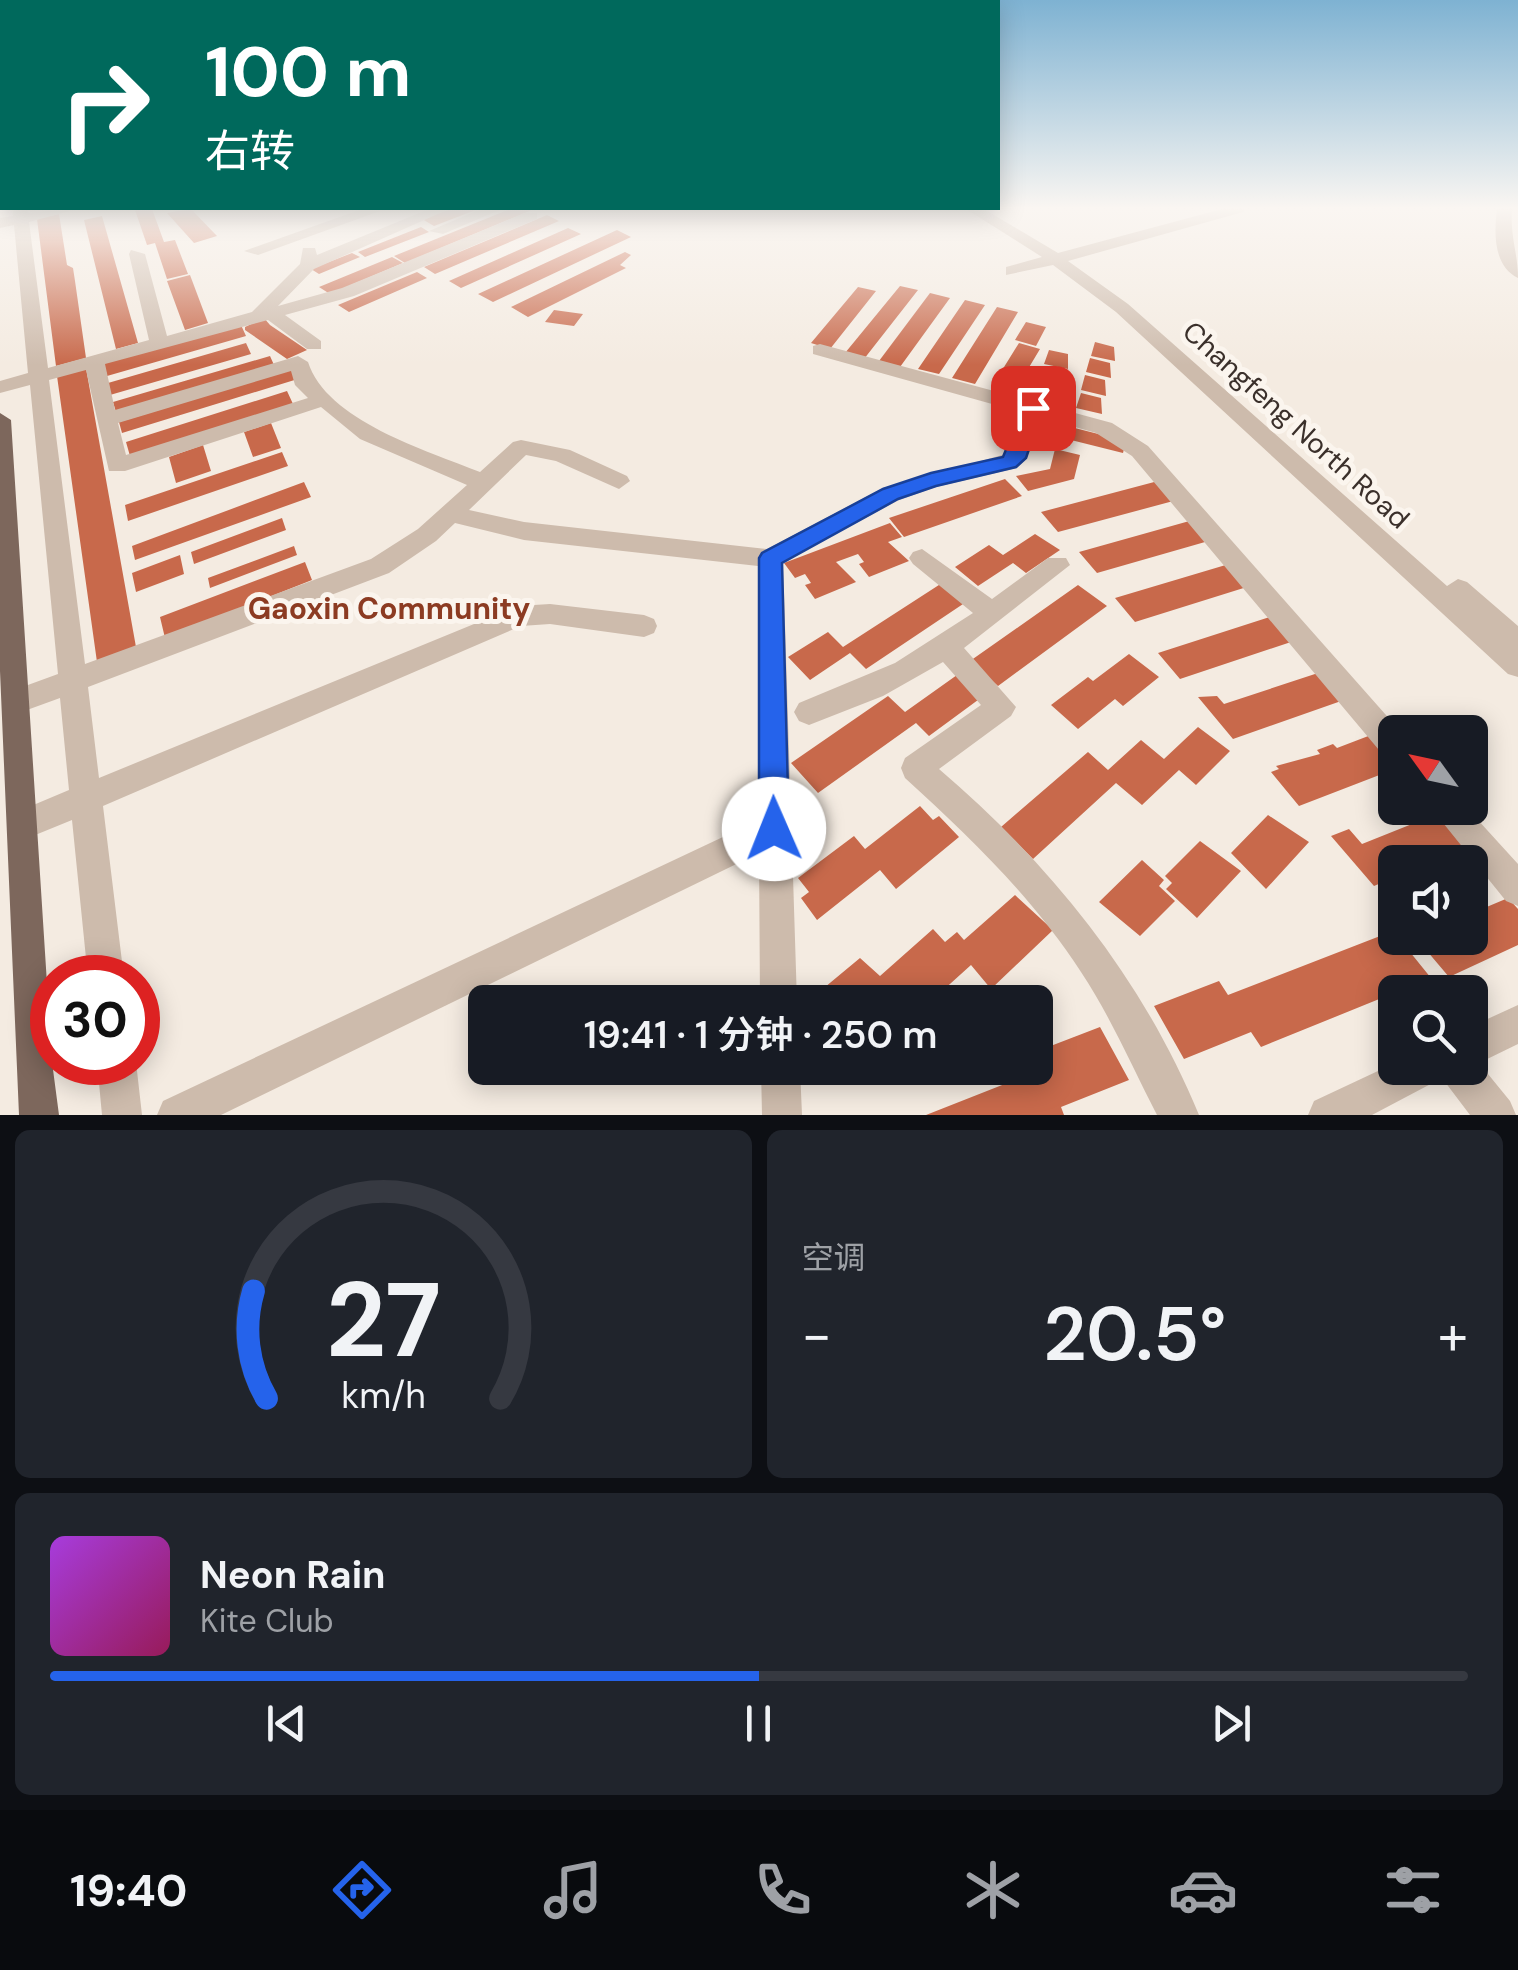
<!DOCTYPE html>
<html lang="zh">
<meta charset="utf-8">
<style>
:root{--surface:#171b24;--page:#20242c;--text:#f1f3f6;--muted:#9ea1a6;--line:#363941;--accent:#2563eb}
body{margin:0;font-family:"DM Sans","Noto Sans SC",sans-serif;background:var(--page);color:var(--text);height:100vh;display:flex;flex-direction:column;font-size:38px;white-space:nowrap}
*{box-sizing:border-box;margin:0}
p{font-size:32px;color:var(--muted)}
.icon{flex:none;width:55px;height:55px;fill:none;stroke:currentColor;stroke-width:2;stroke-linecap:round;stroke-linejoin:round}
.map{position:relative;height:1115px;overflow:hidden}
.drawer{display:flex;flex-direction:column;gap:15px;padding:15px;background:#0d0f14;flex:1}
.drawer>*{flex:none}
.top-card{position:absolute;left:0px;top:0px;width:1000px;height:210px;box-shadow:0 5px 25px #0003;background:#00695c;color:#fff;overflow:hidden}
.needle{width:65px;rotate:303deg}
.buttons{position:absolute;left:1378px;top:715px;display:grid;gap:20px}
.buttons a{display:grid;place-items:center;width:110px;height:110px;border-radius:15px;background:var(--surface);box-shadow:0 5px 25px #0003;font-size:50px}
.speed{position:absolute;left:30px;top:955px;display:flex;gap:20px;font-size:50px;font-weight:700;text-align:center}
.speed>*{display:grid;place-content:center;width:130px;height:130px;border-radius:50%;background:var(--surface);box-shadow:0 5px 25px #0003;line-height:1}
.speed .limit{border:15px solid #d22;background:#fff;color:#111}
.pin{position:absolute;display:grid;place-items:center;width:85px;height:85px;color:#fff;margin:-42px;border-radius:20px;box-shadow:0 5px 15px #0006}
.me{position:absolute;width:110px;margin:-55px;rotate:359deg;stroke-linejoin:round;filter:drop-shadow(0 0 8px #0008)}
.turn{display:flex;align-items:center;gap:35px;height:210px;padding:0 40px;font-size:45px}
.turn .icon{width:130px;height:130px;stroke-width:2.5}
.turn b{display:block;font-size:70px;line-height:85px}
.big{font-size:75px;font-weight:600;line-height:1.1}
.drawer .card{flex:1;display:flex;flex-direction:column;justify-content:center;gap:15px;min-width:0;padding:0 35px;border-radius:15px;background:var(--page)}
.drawer .dial{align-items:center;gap:0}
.dial svg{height:260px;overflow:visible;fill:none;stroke:var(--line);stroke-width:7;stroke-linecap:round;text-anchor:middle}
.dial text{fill:var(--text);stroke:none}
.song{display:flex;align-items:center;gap:30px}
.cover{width:120px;height:120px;border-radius:15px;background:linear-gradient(135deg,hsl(280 70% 55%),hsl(330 70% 35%))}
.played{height:10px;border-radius:5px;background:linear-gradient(90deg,var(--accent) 50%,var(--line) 50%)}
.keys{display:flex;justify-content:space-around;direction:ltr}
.heat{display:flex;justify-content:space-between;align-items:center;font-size:55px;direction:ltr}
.drawer .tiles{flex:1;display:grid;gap:15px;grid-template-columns:1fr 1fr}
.card:last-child{grid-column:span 2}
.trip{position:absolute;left:468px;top:985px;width:585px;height:100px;border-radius:15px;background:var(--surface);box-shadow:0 5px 25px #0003;font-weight:600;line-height:100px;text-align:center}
.menu{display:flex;height:160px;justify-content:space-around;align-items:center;background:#090b0e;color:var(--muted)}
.menu .icon{width:70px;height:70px}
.menu .on{color:var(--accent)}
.menu b{font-size:45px;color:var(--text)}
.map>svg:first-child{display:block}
.building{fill:#c8694b}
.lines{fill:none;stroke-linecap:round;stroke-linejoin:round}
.minor{fill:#cdbbac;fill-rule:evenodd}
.major{fill:#7d675c;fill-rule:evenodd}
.route{fill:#2563eb;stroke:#184099;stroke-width:2.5}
.labels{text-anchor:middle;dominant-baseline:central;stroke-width:10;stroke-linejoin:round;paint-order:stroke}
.street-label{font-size:28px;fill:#3b302b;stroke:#fbf5ee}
.neighbourhood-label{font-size:30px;font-weight:bold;fill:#8c3b22;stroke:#fbf5ee}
</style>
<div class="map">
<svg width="1518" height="1115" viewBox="0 0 1518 1115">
<rect width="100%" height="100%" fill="#f4ebe1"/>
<path class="building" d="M152,209L164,242L175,240L188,274L167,279L155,243L147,245L135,210Z
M191,209L217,236L194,243L167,213Z
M451,209H478L434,226L422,219Z
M510,209H534L405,263L394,256Z
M59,214L67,265L73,268L75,281L86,358L56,366L37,219Z
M547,215L559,221L435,274L424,267Z
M102,216L138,343L116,349L84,220Z
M421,227L429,232L365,257L358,252Z
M568,228L581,234L461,288L449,281Z
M617,230L631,237L493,302L478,294Z
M625,252L631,255L620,265L626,268L528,317L511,307Z
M352,253L360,257L319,274L311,269Z
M392,257L403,263L330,294L319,287Z
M417,272L427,278L349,312L338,305Z
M190,275L208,323L185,330L167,281Z
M900,286L918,290L864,359L845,353Z
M858,287L876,291L830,349L811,343Z
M930,293L950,298L900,367L879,361Z
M965,300L985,305L939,374L918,369Z
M997,307L1018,312L975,384L952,378Z
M554,310L583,314L574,326L545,322Z
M264,318L270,325L307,350L287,359L245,330V327Z
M1026,322L1046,327L1036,346L1015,340Z
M241,325L246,336L107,376L104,363Z
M1095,342L1114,347L1115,361L1091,356Z
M246,343L251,354L110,395L108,383Z
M1019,343L1040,349L1013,394L991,388Z
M1049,350L1068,354V369L1044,364Z
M270,356L274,365L116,412L113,402Z
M1090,358L1110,363L1111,378L1086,372Z
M1043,366L1063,370V386L1038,380Z
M86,368L136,647L97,662L57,376Z
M297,368L301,378L122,433L119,422Z
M1085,375L1105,380L1106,396L1081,390Z
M1036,385L1056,389L1055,406L1030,400Z
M287,391L293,404L130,456L126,442Z
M1081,393L1101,398L1102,414L1076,408Z
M1051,422L1126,441L1123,453L1063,438L1060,447L1042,443Z
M271,423L281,448L253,457L244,432Z
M203,445L211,471L176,483L169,457Z
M1055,449L1080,455L1074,479L1028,491L1016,476L1050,469Z
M282,452L288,466L128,521L125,505Z
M1005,479L1022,496L904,537L889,518Z
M1158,481L1177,500L1058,532L1041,512Z
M304,482L311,497L135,560L132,546Z
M282,518L286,530L194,564L191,552Z
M1193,520L1212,540L1097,573L1079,552Z
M890,523L902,537L888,542L909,561L869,577L859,564L864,562L858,554L836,562L856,582L815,599L805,585L811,583L805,574L795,578L784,563Z
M1035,534L1060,550L1026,573L1013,563L978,586L955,567L989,545L1003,555Z
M294,546L297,555L210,588L208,578Z
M180,555L184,574L136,592L132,573Z
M305,562L312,580L165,638L160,617Z
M1229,564L1250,586L1135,622L1115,598Z
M942,583L969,600L866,669L850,653L810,680L788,657L828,632L843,647Z
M1078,585L1107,606L998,686L970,661Z
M1273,616L1297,640L1180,679L1158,653Z
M1129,654L1159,677L1123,706L1115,699L1078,729L1051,705L1088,677L1093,681Z
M1318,673L1344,700L1233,739L1198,697L1217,696L1224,704Z
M957,675L982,697L929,736L916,723L818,793L791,763L888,696L905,712Z
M1198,727L1230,751L1196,785L1179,770L1142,805L1116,783L1033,859L1001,827L1088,752L1108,770L1141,740L1164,759Z
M1371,735L1395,760V769L1299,806L1271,772L1279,769L1276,766L1320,754L1317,750L1333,744L1337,748Z
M920,806L933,820L939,816L959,837L896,889L880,870L817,920L801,898L809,892L798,878L854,836L865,849Z
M1437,814L1468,846L1430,862H1395V877L1374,886L1331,836L1349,829L1362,844Z
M1268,815L1309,842L1266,889L1231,853Z
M1200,841L1241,871L1197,918L1166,889L1172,883L1165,876Z
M1142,860L1164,880L1159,886L1175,901L1140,936L1099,902Z
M1015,895L1053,930L991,989L971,965L930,1002H807L860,958L880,976L933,929L945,942L957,932L964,940Z
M1508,898L1518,909V945L1449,977L1416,938H1470V914Z
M1393,931L1431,978L1261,1047L1251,1032L1184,1059L1154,1006L1219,981L1228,995Z
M1100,1027L1129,1080L1061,1107L1064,1115H926L1043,1069L1035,1052Z"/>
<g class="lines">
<path class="minor" d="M13,209H27L28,213L77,209L29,222L48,368L149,340L129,254L131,250L145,254L167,336L252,312L300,264L303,248H315L317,255L429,209H449L314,269L278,306L342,288L525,213H537V219L354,296L285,315L321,341V349H307L268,320L105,364L115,410L298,356L308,362C326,420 427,451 480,472L513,442L521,440L570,450L627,476L630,481L619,489L556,461L526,455L469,510L524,522L767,549L883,488L1006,454L1021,412L813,354V346L820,344L1112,423L1148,446L1401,732H1395V760L1384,756L1132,456L1096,433L1040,417L1027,458L1017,468L936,487L899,500L783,562L797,1002H760L759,853L221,1115H157L163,1101L759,820L758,566L524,540L455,523L436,541L389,573L88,687L99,778L518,606L550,604L644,615L654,619L657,626L654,633L644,637L550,624L521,626L103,806L124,978H88L72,820L23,840L12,836L7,825L12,814L69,790L60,698L16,714L6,711L2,702L6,693L58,674L30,385L0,393V381L28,373L14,225L0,228V218L13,216ZM86,370L109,471H125L321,407L360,439L467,485L418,529L371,559L85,664L49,380ZM291,371L295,385L308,398L126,455L118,423Z
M362,209L380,211L258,255L244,251Z
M481,209H502L443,234L429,231Z
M966,209H984L1058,253L1222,209H1245L1243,212L1068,261L1128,304L1447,586L1458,579L1467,582L1518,626V677L1508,674L1116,312L1053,265L1006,275V267L1042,257Z
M1497,209H1512C1510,237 1518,253 1518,278C1493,266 1494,232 1497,209Z
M922,549L992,599L1048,558H1066L1070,565L964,648L1016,707L1011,716L939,769C1051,865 1142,977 1199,1115H1157C1132,1067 1111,1017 1081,972C1033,898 970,837 905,778L901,768L905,758L981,705L943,662L883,696L809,725L799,721L794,712L799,703L895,663L973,613L913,564L909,558L913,552Z
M1431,808H1467L1518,864V906L1506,901Z
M1518,1005V1044L1479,1063L1510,1101L1516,1115H1470L1442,1078L1372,1115H1308L1314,1101L1395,1063V1068H1470V1027Z
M97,1062H136L142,1115H102Z
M761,1068H800L802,1115H762Z"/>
<path class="major" d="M0,413L11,420L52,1062L59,1115H19L0,671Z"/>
</g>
<linearGradient id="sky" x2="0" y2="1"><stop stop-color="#7eb2d2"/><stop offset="0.57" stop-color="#faf6f2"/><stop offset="1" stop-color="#faf6f2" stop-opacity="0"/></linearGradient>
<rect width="1518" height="365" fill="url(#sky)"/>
<path class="route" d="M1033,402L1043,408L1026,458L1016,467L936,486L898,499L782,563L789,829L784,839L774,843L763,839L759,829V558L762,553L883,489L931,473L1003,457L1023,408Z"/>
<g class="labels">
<g class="street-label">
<text transform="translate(1296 425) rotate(42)">Changfeng North Road</text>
</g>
<g class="neighbourhood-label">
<text x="389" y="608">Gaoxin Community</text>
</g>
</g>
</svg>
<div class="buttons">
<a><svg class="needle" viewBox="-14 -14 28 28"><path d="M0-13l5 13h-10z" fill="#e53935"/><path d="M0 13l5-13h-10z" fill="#9ea1a6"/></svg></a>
<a><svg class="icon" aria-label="sound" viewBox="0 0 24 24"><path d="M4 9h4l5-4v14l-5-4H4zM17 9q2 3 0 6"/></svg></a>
<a><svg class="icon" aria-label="search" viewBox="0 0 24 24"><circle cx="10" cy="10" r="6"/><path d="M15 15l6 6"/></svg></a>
</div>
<div class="speed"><div class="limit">30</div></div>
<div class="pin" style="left:1033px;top:408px;background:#d93025"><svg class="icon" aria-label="arrive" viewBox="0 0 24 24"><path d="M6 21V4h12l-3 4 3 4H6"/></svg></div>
<svg class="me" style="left:774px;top:829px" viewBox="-20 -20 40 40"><circle r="19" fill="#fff"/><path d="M0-13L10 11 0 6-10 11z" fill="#2563eb"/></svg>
<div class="trip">19:41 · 1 分钟 · 250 m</div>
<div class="top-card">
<div class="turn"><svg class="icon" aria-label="right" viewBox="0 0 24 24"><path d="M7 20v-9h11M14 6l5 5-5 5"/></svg><div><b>100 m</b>右转</div></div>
</div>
</div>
<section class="drawer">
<div class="tiles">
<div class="card dial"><svg viewBox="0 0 100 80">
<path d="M14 69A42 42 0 1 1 86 69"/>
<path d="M14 69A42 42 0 0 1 10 36" stroke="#2563eb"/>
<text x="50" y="56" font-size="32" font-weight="700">27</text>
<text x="50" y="72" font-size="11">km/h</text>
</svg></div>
<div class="card"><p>空调</p>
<div class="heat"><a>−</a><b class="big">20.5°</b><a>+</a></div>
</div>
<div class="card">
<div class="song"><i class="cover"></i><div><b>Neon Rain</b><p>Kite Club</p></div></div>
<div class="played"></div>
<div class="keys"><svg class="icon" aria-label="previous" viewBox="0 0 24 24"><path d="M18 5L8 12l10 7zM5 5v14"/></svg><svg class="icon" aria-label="pause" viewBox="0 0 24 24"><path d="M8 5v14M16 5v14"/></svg><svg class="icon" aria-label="next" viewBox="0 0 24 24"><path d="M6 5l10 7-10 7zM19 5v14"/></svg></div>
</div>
</div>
</section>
<nav class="menu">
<b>19:40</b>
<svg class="icon on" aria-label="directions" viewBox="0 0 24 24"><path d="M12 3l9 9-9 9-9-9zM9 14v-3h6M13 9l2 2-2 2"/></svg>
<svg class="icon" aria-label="music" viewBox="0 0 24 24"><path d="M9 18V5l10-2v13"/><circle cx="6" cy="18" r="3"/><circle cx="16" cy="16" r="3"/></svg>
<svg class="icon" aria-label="phone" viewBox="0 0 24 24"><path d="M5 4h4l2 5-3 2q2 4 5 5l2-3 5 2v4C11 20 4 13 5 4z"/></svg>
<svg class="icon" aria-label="climate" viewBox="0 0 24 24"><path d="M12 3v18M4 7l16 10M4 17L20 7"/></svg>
<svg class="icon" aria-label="car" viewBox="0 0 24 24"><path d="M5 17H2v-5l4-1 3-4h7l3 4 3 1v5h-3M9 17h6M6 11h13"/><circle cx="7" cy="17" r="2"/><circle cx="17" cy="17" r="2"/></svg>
<svg class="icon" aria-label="filters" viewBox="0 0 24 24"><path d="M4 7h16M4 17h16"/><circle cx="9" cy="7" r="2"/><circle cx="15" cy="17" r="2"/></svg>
</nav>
